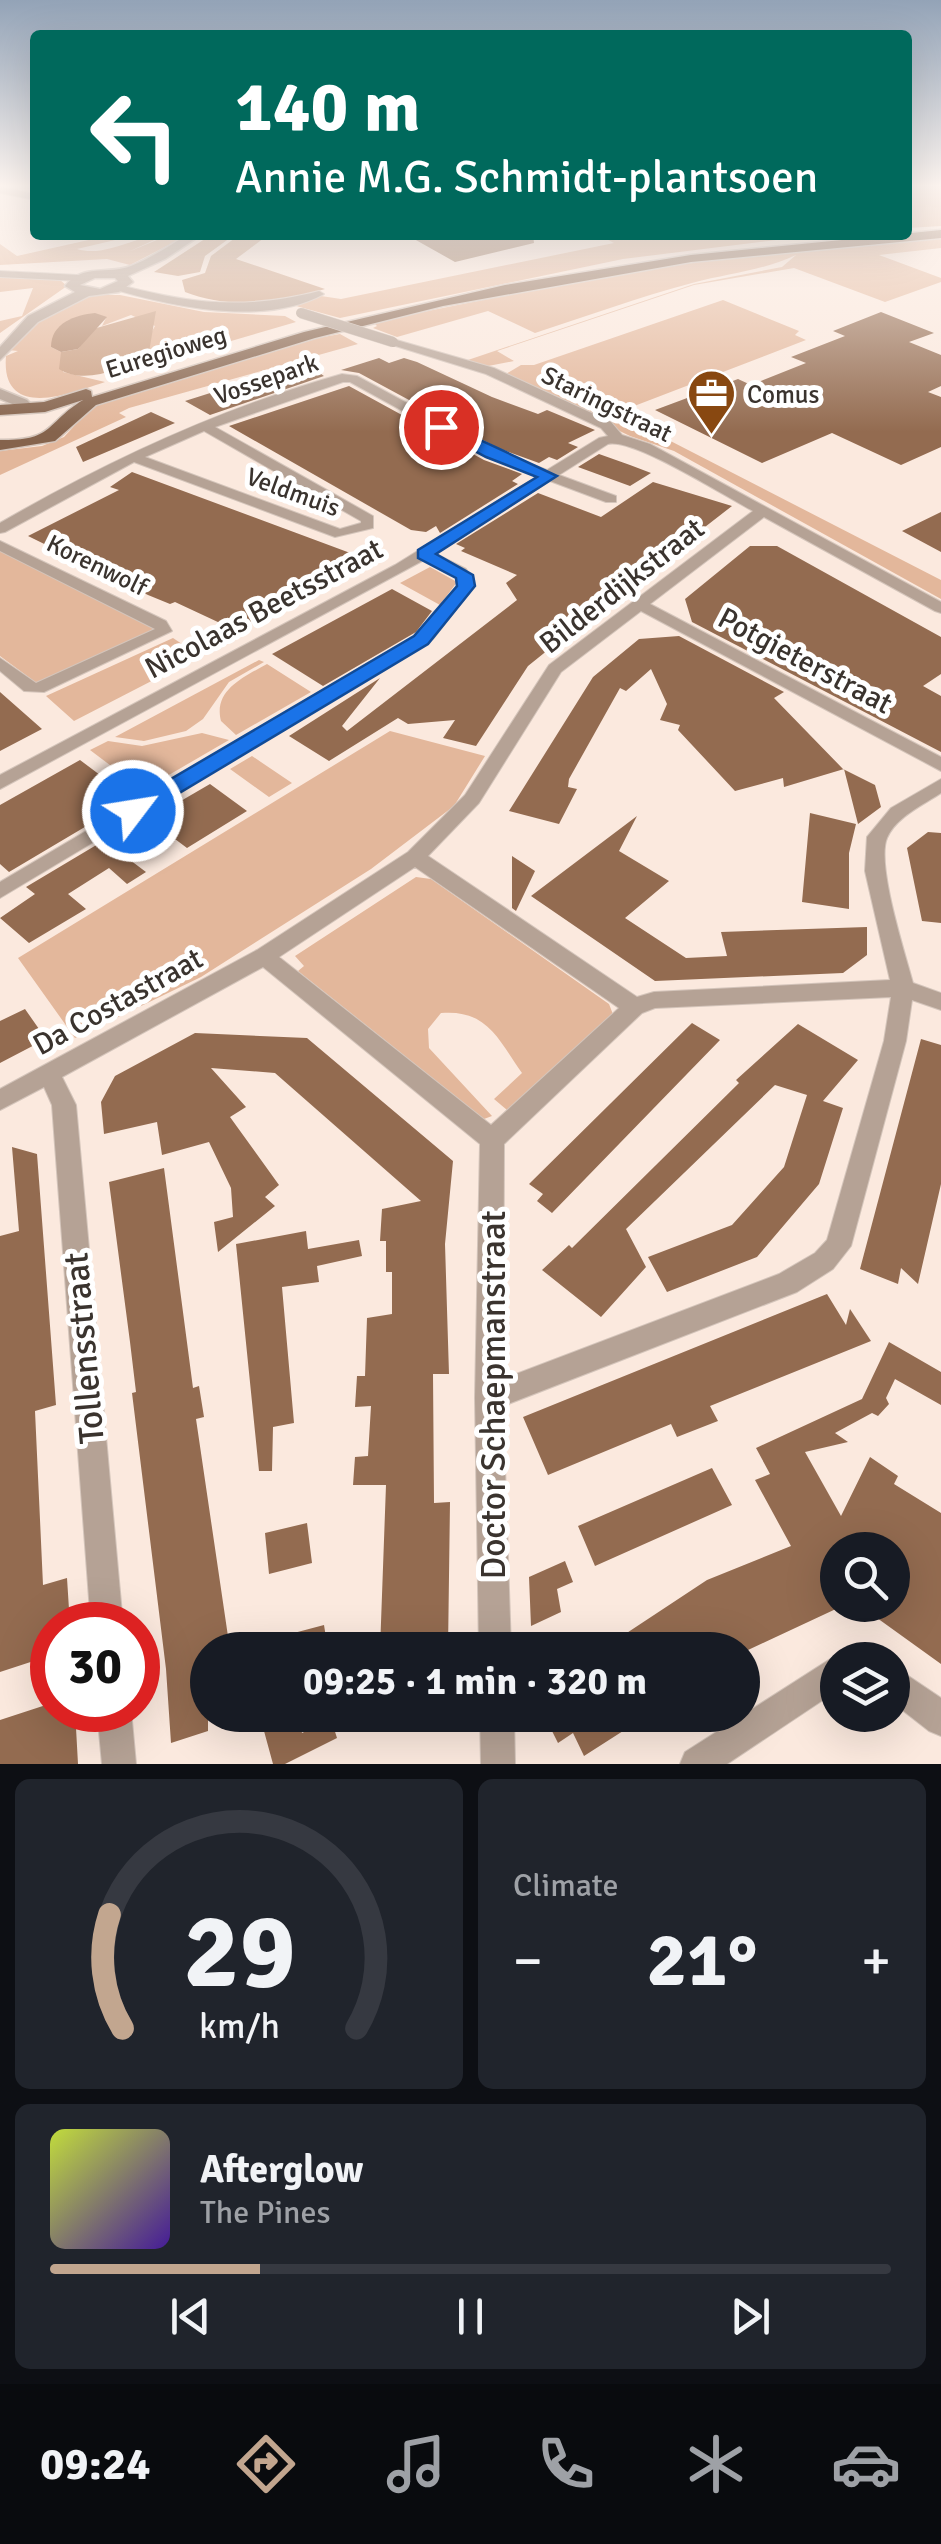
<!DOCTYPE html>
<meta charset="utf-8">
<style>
:root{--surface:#171b24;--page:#20242c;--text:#f1f3f6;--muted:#9ea1a6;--line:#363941;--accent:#c2a68f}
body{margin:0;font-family:Signika,sans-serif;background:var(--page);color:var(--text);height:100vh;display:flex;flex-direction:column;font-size:38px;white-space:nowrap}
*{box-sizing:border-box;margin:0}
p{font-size:32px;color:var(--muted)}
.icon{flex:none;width:55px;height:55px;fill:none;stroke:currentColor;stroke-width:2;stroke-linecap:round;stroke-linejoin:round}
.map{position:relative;height:1764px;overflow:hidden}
.sheet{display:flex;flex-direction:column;gap:15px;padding:15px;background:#0d0f14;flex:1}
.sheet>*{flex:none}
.top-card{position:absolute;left:30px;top:30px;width:882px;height:210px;border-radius:10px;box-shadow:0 10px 40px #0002;background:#00695c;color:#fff;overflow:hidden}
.fabs{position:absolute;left:820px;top:1532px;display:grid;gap:20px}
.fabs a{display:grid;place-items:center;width:90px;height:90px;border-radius:50%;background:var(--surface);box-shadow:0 10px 40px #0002;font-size:50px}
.speed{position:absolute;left:30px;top:1602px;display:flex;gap:20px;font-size:50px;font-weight:700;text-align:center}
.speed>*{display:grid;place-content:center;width:130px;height:130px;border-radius:50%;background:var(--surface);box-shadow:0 10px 40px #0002;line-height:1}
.speed .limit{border:15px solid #d22;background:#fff;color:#111}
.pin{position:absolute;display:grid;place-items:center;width:85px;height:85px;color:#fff;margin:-42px;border:5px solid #fff;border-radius:50%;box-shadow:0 2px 10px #0007}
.me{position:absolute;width:110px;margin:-55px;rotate:59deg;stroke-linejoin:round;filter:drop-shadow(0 0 8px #0008)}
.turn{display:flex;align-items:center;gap:35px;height:210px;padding:0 40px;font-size:45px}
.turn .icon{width:130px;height:130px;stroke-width:2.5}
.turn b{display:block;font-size:70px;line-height:85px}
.big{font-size:75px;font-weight:700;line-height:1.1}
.sheet .widget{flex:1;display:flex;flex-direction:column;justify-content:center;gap:15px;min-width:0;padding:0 35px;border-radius:15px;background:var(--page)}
.sheet .dial{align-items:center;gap:0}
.dial svg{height:260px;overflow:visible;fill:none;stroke:var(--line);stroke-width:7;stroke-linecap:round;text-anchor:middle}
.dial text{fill:var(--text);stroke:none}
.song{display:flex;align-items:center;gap:30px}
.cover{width:120px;height:120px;border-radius:15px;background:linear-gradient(135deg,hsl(70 70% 55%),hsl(260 70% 35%))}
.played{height:10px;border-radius:5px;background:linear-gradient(90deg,var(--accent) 25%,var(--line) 25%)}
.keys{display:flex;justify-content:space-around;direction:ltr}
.heat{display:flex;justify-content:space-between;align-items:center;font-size:55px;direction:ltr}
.sheet .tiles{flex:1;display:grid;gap:15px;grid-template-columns:1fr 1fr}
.widget:last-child{grid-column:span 2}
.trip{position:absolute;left:190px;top:1632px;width:570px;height:100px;border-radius:50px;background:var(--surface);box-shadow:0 10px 40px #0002;font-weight:700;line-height:100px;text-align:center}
.tab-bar{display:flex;height:160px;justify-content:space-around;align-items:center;background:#090b0e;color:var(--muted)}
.tab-bar .icon{width:70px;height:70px}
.tab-bar .on{color:var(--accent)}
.tab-bar b{font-size:45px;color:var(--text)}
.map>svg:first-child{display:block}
.green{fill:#e3b79b}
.forest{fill:#ca9f82}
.water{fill:#b4896d}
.building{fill:#936b50}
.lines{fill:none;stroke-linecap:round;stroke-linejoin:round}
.minor-casing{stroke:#d4c5bb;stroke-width:2}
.tertiary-casing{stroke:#d4c5bb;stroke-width:3}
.primary-casing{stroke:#d4c5bb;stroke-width:3}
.minor{fill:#b5a295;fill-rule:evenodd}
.tertiary{fill:#b5a295;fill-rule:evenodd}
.primary{fill:#85634c;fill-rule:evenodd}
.minor-bridge-casing{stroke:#d4c5bb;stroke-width:11;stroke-linecap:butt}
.minor-bridge{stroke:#b5a295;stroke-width:10}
.route{fill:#1a73e8;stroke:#114b97;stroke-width:2.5}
.labels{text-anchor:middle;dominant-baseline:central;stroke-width:10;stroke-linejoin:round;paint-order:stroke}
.far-street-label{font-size:25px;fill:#3a332e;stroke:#fff}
.far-poi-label{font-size:25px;fill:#3a332e;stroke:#fff;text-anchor:start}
.street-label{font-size:30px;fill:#3a332e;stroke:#fff}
.near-street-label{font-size:35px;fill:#3a332e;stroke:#fff}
</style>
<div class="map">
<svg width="941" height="1764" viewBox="0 0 941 1764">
<rect width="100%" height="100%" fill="#fbe9de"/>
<path class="green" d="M908,185H941V226L908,228Z
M111,235H136L77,249C106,258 136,235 165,235L128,252L169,235H188L130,265L107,259L0,265V244L17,256Z
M599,235H817L623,259L340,318L296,306L321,296L341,299L614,243Z
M941,235V248L879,255L941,278V282L885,302L794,268L694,285L497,351L514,361L483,367L465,361L694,284L782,267L796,255C761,271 730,273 692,283C639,297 587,316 535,333L488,311L397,337L373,328L377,326L373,322L663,264Z
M0,277L59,279L67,286L0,333V321L22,316L33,288L0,292Z
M86,295H120L204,312L285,316L296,322L166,360L148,358L147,340L155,326L131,315L102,326L106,318L51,347L61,352L63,372L105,382C79,390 0,425 6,356L18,351L8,350L35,321Z
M723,300L799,331L795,335L806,340L616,413L941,580V599L674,451L630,436L504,375L521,365H534Z
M340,334L358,344L129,408L119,413L126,417L0,475V451L42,446L64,437L92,407L306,340Z
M0,551L154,628L153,633L38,684L0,656Z
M430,567L457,582L440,605L400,583Z
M173,638L200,656L74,721L46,696Z
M259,660L264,662L229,682L203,719L186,731L144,741L115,737Z
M267,664L311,692L236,735L221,721C213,690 244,677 267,664Z
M390,731L485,756L454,806L371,869L201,977L75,1038L18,958Z
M202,733L229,740L143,790L90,750L108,741L142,746Z
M252,756L292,783L269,797L230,769Z
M416,877L431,879L609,1004L614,1017L507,1110L494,1099L522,1073C499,1041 488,1009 441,1013L428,1029L429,1048L492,1116L484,1119L298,971L304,966L295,956Z"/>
<path class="forest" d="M211,235H234L205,256L200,272L178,276L154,272Z
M239,235H268L236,259L325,289C281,302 230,310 185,292L182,280L205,273L211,256Z
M156,311L148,358C121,367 86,386 59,369L61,352L78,349L93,329Z"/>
<path class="water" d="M95,313L107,317L78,349L61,352L51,347C51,323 75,315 95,313Z"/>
<path class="building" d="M407,235H533L534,243L455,262Z
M881,312L934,333L909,342L941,355V386L928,392L941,397V447L901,465L832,433L762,463L655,410L738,379L751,385L806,363L791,357L845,336L833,331Z
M379,358L389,363L404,358L417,362L492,397L538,414L547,410L595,430L568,443L578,447L557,460L549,457L539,463L498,448L359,373L341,370Z
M305,363L324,376L210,415L185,401Z
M349,386L484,460L522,474L512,481L518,484L440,533L436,526L426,532L411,530L229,426Z
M151,412L175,423L83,462L76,447Z
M599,454L630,465L651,473L630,486L578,467Z
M132,472L361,557L353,561L360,565L235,630L175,602L170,604L148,595L28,536L119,490L110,487Z
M653,482L732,506L647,572L634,566L554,627L569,633L528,666L476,746L443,738L455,720L408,724L398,718L329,761L289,736L380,678L342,726L347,731L517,600L506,583L517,575L461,551L465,548L456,544L538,493L601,517Z
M941,512V552L902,531Z
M750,546H777L941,637V674L923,686L941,696V752L692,622L685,599Z
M392,589L432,611L416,632L323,686L272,654Z
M679,636L784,692L774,698L843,769L875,785L881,807L858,824L844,769L784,787L783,778L735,791L678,730L680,725L660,720L667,704L651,669L626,691L620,688L569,779L568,787L577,789L559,824L509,811L593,677L639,639Z
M0,692L42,729L0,751Z
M80,760L132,799L9,872L0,864V805Z
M210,784L247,811L187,848L167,833L126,857L146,872L127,884L109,868L68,894L86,909L29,943L0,918L35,894L26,887L150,813L155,816Z
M810,813L856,824L849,853V909L802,902Z
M637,816L619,851L669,881L625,918L686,958L727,956L721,932L867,927V955L843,973L655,981L531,896Z
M928,832L941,833V923L922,921L907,848Z
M512,856L535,871L516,911L512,908Z
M25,1009L46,1039L0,1063V1021Z
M692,1023L720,1040L552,1213L537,1201L543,1194L529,1184Z
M798,1024L858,1060L823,1101L843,1108L819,1184L757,1257L667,1292L648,1257L732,1225L784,1167L807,1095L775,1085L626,1229L646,1267L601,1317L542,1270L569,1245L572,1248L739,1083L736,1080Z
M195,1033L307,1038L453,1161L445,1244L449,1374H433L434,1503L450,1502L448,1650H380L386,1485H353L355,1457L368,1456L371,1406L355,1407L357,1376H365L367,1318L392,1314V1272H386V1241H380L382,1209L421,1201L275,1073L211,1068L246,1107L230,1117L279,1185L265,1197L275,1206L218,1252L214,1222L233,1217L231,1188L209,1142L162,1155L157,1122L104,1134L101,1102L115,1076Z
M921,1039L941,1045V1184L918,1284L901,1268L898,1284L860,1269Z
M12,1147L37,1154L56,1405L35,1411L43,1585L67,1578L70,1625H52V1655L0,1672V1236L19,1231Z
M164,1168L193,1388L199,1386L204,1417L196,1419L230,1650H208V1731L171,1743L166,1669L132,1393L136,1392L130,1342L109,1182Z
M306,1231L308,1249L359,1240L362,1256L317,1266L319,1282L282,1287L294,1423L273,1427L272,1471H259L236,1244Z
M827,1294L846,1325L850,1309L871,1341L710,1406L718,1421L677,1437L671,1424L548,1475L523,1417Z
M889,1342L941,1372V1405L895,1379L886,1398L889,1404L878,1416L872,1413L835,1433L848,1442L805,1452L841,1516L870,1457L898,1476L894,1484L941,1513V1664L859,1605H892V1550H838V1608L748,1650H601L707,1580L791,1546L755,1480L770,1474L756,1448L862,1399Z
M712,1468L732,1505L595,1566L578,1526Z
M307,1523L312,1563L269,1574L265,1533Z
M565,1561L573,1582L557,1589L561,1612L531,1626L529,1577Z
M324,1625L328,1650H257L256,1643Z
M52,1703V1710H75L78,1764H0V1720Z
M272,1715H298L302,1733L331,1719L337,1738L285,1764H273L261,1720Z
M544,1715H648L584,1756L573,1733L558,1743Z"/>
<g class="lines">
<defs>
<path id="minor" d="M0,187L35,194V200L0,193Z
M0,271L79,275L84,278L79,281L0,277Z
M120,285C193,304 245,310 319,291L324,294C266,326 177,308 116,290L115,288Z
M393,339L494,368L611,422L622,435L650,444L941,602V613L935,611L764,517L650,604L941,757V771L641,611L561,672L479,803L428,856L637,997L654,992L890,980L865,871L867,837L891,808L941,779V793C923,805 896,817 887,838C876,864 905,953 913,983L941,993V1010L912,1000L906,1041L851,1246L833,1269L797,1292L503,1406L511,1650H479L475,1398L480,1144L263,967L62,1077L76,1105L123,1625H91L52,1105L44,1087L0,1110V1089L257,950L408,852L465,795L549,665L753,511C726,497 634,438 608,444L559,475L616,496V502H606L550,481L434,553L466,569L474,581L469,593L433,639L0,898V882L421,633L456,589L458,581L455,575L424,560L0,789V775L395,565L538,476L486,457L350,382H343L215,427L373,516V528L335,537L134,462L5,532L0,533V523C109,460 221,408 342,374L357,376L496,451L547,470L599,438L608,436L601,428L486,374L389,344V340ZM204,431L361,521V523L340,529L145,457ZM415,867L619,1008L491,1125L279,957ZM891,997L884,1041L827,1240L815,1253L779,1274L503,1379L504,1144L642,1013L655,1008Z
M0,541L166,621L172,631L44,692L24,691L0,671V658L36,683L155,629L0,551Z
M838,1654L850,1660H838V1690L727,1764H680L685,1752Z
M892,1665L941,1698V1736L929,1731L892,1702Z
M97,1710H131L136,1764H102Z
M480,1715H514L515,1764H481Z"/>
<path id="tertiary" d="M187,235H201L165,259L128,276L133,282L119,292L89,296L38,322L0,360V347L28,316L75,292L65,286C83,263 107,275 131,266C151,258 169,246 187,235ZM95,278H115L118,281L100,289L80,285Z
M0,389L27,400L30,403L22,408L0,399Z"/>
<path id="primary" d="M941,230V238L691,262L443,306L315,338L96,405L55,441L0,450V440C55,441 45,423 83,400L45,412L0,415V405L44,402L86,389L91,391L92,397L304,332L505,285L691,255Z"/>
</defs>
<use href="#minor" class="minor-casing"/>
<use href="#tertiary" class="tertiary-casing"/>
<use href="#primary" class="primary-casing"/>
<use href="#minor" class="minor"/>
<use href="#tertiary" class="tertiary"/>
<use href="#primary" class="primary"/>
<defs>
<path id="minor-bridge" d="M301,313L393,342"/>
</defs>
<use href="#minor-bridge" class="minor-bridge-casing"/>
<use href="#minor-bridge" class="minor-bridge"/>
</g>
<linearGradient id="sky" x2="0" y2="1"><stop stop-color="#93a3b7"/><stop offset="0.43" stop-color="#fdf5f0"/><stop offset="1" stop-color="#fdf5f0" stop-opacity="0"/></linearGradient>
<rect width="941" height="432" fill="url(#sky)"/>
<path class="route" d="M436,424H446L557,476L436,554L473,575L475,586L428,644L141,816H125V806L414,636L457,586L456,578L418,558V550L537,477L486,457L436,430Z"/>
<defs>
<symbol id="office-pin" viewBox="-11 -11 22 30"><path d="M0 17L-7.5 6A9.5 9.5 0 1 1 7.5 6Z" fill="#884811" stroke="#fff"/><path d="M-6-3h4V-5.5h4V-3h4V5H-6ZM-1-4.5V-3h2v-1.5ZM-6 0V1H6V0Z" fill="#fff"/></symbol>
</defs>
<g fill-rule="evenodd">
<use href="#office-pin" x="684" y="366" width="55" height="75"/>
</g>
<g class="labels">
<g class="far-street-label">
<text transform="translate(166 352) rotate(-17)">Euregioweg</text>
<text transform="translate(266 379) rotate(-19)">Vossepark</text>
<text transform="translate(607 404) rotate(26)">Staringstraat</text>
<text transform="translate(293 492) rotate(20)">Veldmuis</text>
<text transform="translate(97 565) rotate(26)">Korenwolf</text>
</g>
<g class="far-poi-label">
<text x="747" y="394">Comus</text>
</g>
<g class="street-label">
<text transform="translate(622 586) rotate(-38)">Bilderdijkstraat</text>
<text transform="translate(264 609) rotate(-28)">Nicolaas Beetsstraat</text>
<text transform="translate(805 661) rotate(28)">Potgieterstraat</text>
<text transform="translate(118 1002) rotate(-29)">Da Costastraat</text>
</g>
<g class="near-street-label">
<text transform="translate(84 1348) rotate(-95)">Tollensstraat</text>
<text transform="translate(493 1395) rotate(-90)">Doctor Schaepmanstraat</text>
</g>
</g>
</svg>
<div class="fabs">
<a><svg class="icon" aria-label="search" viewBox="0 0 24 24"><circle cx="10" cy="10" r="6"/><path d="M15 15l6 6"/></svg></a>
<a><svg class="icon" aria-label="layers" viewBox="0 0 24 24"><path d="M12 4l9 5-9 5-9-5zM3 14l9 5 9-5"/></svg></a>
</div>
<div class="speed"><div class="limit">30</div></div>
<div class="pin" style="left:441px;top:427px;background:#d93025"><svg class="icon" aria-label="arrive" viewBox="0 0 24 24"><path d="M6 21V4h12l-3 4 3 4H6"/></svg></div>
<svg class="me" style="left:133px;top:811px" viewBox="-20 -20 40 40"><circle r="17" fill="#1a73e8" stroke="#fff" stroke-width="3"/><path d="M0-11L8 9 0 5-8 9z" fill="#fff"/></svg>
<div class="trip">09:25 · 1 min · 320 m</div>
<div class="top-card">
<div class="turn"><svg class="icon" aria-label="left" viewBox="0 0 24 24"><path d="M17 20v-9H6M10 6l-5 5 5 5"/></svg><div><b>140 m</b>Annie M.G. Schmidt-plantsoen</div></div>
</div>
</div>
<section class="sheet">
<div class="tiles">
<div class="widget dial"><svg viewBox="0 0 100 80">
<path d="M14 69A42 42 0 1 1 86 69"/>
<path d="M14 69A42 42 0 0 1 10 34" stroke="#c2a68f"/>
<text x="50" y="56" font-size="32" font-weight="700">29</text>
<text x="50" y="72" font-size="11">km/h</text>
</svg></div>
<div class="widget"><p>Climate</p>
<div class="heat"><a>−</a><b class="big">21°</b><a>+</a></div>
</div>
<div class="widget">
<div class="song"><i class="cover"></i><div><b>Afterglow</b><p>The Pines</p></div></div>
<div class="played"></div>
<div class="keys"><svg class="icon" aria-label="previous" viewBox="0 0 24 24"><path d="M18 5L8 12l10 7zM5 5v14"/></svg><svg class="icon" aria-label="pause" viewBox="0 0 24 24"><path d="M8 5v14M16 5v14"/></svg><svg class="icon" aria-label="next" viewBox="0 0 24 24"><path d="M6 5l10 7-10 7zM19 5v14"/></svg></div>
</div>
</div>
</section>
<nav class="tab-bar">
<b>09:24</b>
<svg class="icon on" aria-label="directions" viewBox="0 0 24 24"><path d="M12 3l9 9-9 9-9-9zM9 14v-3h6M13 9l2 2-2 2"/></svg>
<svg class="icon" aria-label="music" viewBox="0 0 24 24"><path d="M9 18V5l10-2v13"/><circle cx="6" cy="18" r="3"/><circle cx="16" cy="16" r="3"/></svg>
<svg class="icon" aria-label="phone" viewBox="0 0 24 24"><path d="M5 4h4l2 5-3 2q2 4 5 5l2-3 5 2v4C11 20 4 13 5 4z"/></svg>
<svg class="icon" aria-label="climate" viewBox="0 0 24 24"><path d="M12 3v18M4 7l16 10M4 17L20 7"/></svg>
<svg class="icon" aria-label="car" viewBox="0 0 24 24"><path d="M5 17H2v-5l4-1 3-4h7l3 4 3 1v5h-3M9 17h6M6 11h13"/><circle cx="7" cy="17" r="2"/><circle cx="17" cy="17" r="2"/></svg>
</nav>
